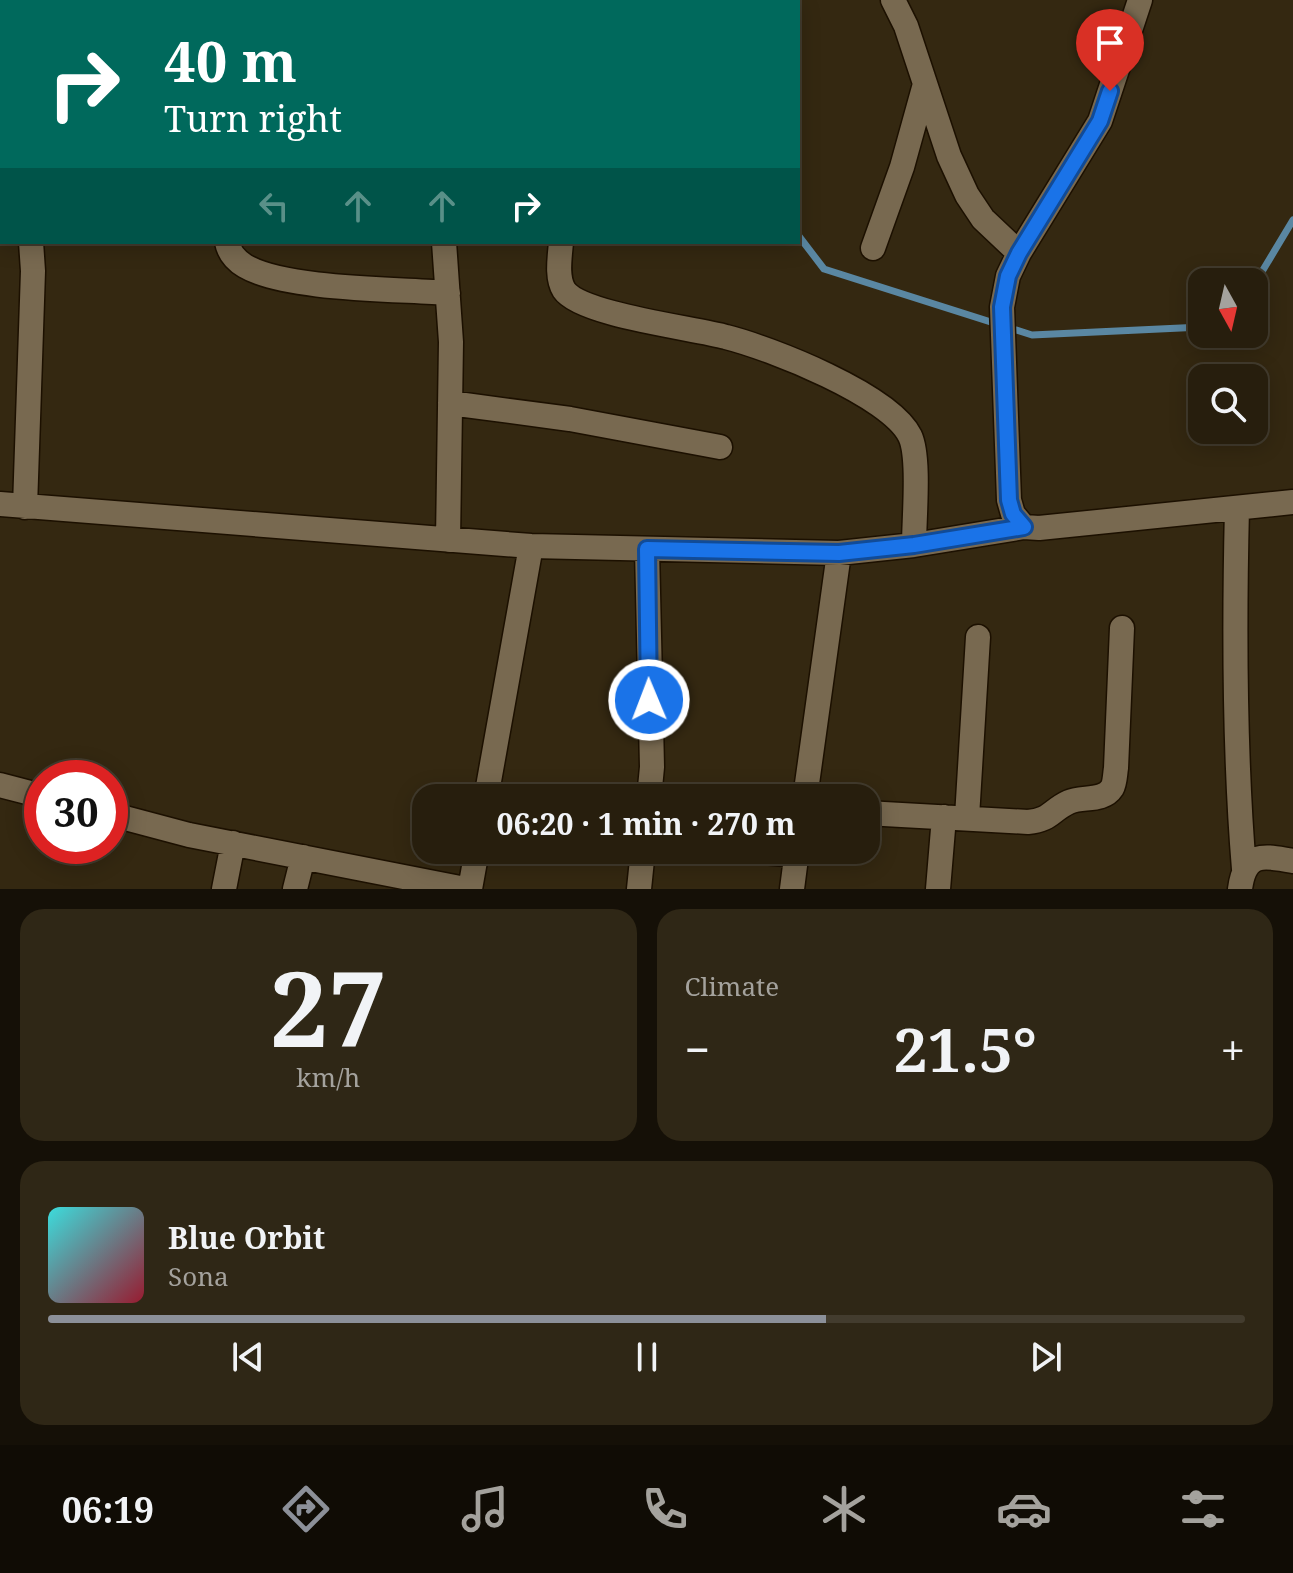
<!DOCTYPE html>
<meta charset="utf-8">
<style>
:root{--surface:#271e0d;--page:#2f2716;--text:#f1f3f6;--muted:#a4a29d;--line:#433c2e;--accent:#8c9099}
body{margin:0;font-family:"Noto Serif",serif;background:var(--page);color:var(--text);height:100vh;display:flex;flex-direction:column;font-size:30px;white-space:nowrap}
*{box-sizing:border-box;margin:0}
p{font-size:26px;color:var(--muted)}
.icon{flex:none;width:44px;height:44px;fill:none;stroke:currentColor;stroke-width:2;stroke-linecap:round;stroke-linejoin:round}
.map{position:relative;height:889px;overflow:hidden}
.panel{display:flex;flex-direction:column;gap:20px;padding:20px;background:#151007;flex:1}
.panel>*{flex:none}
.top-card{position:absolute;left:0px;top:0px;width:800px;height:244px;box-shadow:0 4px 20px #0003,0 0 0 2px var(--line);background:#00695c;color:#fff;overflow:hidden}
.needle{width:52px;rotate:172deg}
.tools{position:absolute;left:1188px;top:268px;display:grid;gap:16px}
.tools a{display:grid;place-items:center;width:80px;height:80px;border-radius:16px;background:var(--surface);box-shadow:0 4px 20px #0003,0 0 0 2px var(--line);font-size:40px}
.speed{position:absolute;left:24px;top:760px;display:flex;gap:16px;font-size:40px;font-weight:700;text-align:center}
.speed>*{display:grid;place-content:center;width:104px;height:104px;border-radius:50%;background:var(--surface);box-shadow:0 4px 20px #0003,0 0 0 2px var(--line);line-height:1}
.speed .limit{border:12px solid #d22;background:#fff;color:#111}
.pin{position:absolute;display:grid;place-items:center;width:68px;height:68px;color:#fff;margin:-82px -34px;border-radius:50% 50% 50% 0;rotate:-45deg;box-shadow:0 0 8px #0007}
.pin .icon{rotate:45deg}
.me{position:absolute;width:88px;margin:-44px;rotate:359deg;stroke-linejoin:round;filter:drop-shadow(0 0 6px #0008)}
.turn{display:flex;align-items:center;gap:28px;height:168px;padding:0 32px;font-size:36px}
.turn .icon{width:104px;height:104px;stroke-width:2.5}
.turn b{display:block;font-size:56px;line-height:68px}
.lanes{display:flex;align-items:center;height:76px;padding:0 32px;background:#0003;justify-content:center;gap:40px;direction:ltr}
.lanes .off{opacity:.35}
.big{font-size:60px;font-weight:700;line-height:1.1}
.panel .widget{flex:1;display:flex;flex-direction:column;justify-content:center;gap:12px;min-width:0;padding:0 28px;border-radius:24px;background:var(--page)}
.panel .dial{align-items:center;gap:0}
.dial b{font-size:104px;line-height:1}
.song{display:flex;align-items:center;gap:24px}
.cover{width:96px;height:96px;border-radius:12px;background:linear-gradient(135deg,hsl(180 70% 55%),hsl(350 70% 35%))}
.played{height:8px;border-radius:4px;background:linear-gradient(90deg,var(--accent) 65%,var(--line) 65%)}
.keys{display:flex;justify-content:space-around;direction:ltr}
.heat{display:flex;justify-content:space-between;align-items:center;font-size:44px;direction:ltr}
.panel .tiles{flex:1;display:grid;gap:20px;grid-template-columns:1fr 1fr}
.widget:last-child{grid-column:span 2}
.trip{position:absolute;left:412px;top:784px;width:468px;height:80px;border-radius:24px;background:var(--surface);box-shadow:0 4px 20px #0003,0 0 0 2px var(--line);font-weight:700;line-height:80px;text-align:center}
.menu{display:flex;height:128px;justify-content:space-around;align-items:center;background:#100c05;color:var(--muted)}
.menu .icon{width:56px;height:56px}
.menu .on{color:var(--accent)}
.menu b{font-size:36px;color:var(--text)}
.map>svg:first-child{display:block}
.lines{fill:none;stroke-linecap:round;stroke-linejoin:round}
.stream{stroke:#5a87a2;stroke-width:7}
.minor-casing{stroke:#1c1000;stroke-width:27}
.minor{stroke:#786950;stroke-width:24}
.route-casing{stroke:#114b97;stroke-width:20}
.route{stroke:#1a73e8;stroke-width:14}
</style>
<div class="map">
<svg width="1293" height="889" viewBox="0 0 1293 889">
<rect width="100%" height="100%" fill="#342811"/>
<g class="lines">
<path class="stream" d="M615,0L617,2
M798,235L824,269L1032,335L1202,327
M1254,285L1293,220"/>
<defs>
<path id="minor" d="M371,0L372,2
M893,0L906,26L949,156L967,195L983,219L1019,253
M1140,0L1100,121L1019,253L1008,276L1002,307L1009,500L1013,514L1024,527L1039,528L1293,502
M0,89L2,91
M0,230H2
M227,242C229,253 235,260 245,266C285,290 398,289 448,293
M444,242L451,342L448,540
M561,242C560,256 556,277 564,290C581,315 694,328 726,337C770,348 890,395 910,436C920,457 914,519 914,545
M873,248L902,167L925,84
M450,403L570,419L720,447
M0,504L531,546L839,553L914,545L1024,527
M25,507L33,271L31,242
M1237,508C1234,629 1234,749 1244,869
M647,549L652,767L649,798
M0,785L42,796
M486,798L531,546
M805,798L839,553
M866,813L1028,822C1051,820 1051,810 1069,802C1082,796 1103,802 1112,788C1115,783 1115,774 1116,768L1122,628
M110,814L189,835L465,889
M967,817L978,637
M740,850L797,855
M224,889L233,843
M295,889L303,857
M470,889L477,850
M639,889L643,850
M792,889L797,850
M938,889L944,817
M1240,889C1245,852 1262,855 1293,861"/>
</defs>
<use href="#minor" class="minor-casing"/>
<use href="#minor" class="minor"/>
</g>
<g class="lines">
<defs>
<path id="route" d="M649,700L647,549L839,553L914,545L1024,527L1013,514L1009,500L1002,307L1008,276L1019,253L1100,121L1110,91"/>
</defs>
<use href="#route" class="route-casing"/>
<use href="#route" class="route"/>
</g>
</svg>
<div class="tools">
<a><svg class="needle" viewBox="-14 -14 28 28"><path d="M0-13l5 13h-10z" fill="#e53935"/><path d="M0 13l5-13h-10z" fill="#a4a29d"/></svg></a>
<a><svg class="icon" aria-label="search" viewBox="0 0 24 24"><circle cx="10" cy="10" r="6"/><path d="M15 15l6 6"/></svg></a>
</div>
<div class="speed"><div class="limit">30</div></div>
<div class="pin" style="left:1110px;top:91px;background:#d93025"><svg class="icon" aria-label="arrive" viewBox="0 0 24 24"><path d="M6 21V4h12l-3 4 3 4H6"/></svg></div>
<svg class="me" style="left:649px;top:700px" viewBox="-20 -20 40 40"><circle r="17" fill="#1a73e8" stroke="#fff" stroke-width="3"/><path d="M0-11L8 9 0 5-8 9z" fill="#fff"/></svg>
<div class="trip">06:20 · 1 min · 270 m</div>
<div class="top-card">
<div class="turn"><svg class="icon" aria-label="right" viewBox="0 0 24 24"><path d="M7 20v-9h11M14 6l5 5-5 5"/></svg><div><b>40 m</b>Turn right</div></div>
<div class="lanes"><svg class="icon off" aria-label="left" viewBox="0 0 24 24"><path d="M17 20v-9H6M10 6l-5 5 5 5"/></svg><svg class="icon off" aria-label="ahead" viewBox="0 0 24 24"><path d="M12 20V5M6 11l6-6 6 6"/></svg><svg class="icon off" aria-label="ahead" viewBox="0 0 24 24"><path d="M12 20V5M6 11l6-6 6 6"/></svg><svg class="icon" aria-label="right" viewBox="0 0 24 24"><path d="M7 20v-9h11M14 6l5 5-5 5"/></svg></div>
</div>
</div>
<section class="panel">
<div class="tiles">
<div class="widget dial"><b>27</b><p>km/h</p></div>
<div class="widget"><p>Climate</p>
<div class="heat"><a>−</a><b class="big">21.5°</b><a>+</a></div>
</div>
<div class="widget">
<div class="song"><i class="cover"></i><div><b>Blue Orbit</b><p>Sona</p></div></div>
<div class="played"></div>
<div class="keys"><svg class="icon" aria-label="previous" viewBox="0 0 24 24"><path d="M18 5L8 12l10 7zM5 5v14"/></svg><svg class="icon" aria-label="pause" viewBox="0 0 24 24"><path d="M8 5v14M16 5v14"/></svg><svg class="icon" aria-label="next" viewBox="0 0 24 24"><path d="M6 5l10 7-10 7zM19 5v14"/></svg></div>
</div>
</div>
</section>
<nav class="menu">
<b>06:19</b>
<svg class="icon on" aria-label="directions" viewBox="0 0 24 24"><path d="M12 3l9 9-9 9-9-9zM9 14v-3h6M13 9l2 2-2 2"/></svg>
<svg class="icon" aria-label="music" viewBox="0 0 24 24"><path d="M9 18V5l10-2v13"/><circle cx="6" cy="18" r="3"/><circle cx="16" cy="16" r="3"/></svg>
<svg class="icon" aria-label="phone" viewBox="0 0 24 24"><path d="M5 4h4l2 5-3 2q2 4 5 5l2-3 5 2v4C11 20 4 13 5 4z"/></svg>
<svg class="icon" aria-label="climate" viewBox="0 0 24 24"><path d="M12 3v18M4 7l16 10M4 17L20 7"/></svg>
<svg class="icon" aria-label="car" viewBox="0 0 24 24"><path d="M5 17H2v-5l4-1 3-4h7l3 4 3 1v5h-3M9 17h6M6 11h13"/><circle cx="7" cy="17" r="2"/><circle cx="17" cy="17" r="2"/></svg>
<svg class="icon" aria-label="filters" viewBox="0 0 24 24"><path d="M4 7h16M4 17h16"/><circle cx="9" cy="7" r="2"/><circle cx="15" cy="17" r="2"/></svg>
</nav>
